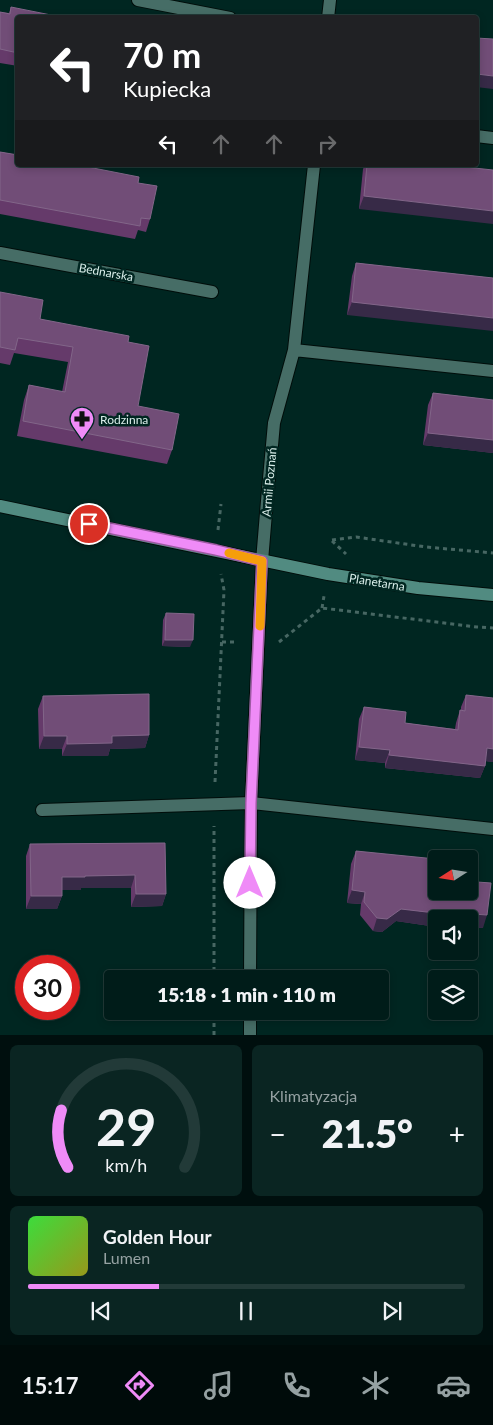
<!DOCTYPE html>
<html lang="pl">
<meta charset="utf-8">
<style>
:root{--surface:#001c19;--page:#0a2522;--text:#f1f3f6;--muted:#95a1a2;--line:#223a38;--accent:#ef8bf7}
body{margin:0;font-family:Lato,sans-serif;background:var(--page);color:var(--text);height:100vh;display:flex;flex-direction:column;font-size:19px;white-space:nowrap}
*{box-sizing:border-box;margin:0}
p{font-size:16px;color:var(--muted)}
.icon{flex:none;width:28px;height:28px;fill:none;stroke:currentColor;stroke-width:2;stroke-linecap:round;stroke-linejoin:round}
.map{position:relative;height:1035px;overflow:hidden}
.drawer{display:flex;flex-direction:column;gap:10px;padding:10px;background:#000f0e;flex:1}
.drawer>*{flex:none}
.guide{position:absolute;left:15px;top:15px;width:464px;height:152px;border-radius:5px;box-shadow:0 2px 8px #0003,0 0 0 1px var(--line);background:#202124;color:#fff;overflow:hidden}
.needle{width:32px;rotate:258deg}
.fabs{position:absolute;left:428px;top:850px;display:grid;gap:10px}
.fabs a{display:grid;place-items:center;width:50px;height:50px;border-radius:5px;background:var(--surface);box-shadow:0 2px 8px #0003,0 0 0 1px var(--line);font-size:25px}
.speed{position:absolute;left:15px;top:955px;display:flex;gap:10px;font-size:25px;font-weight:700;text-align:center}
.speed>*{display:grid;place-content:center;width:65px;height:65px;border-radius:50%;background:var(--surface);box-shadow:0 2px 8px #0003,0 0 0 1px var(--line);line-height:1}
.speed .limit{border:8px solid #d22;background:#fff;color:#111}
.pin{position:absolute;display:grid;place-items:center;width:42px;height:42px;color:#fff;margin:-21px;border:2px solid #fff;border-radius:50%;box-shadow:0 1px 5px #0007}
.me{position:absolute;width:55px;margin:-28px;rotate:0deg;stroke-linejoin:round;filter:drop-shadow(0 0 4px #0008)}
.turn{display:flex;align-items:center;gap:18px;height:105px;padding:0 25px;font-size:22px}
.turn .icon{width:65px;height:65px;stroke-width:2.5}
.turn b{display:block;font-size:35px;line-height:42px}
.lanes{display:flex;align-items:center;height:48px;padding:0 25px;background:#0003;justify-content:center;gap:25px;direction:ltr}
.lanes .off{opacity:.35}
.big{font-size:38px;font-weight:800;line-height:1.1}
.drawer .tile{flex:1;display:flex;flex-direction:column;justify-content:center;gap:8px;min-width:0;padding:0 18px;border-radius:8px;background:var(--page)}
.drawer .dial{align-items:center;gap:0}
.dial svg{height:130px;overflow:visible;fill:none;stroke:var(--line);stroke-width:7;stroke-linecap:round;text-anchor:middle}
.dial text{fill:var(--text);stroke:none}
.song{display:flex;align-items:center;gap:15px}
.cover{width:60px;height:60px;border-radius:8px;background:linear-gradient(135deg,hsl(120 70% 55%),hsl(60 70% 35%))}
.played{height:5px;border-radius:2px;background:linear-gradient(90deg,var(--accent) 30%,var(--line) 30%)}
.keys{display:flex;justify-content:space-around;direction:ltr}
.heat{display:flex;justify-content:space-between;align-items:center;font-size:28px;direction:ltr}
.drawer .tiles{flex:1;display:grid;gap:10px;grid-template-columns:1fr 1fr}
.tile:last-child{grid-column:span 2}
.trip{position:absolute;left:104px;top:970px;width:285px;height:50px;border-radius:5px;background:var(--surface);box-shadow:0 2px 8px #0003,0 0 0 1px var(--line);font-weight:800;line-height:50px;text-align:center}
.tabs{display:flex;height:80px;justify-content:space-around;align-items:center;background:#000b0a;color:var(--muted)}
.tabs .icon{width:35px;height:35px}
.tabs .current{color:var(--accent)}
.tabs b{font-size:22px;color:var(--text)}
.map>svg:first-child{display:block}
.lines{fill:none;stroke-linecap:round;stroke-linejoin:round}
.lane-casing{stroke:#000d0a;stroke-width:14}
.street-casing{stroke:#000d0a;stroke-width:14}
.secondary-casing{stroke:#000d0a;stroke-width:14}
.path{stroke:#476763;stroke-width:3;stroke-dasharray:4 4;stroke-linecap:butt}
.lane{stroke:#466d66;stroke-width:12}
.street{stroke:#466d66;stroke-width:12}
.secondary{stroke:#518b81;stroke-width:12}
.wall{fill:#653a6a}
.shaded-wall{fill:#372a47}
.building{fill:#714d77;stroke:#826689}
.route-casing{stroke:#9b5aa1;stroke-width:12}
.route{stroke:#ef8bf7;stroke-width:9}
.slow{stroke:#f59e0b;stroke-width:9}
.labels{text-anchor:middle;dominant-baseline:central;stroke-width:5;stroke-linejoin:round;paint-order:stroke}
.street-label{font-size:12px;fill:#d9eeea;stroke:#002621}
.poi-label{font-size:12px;fill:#d9eeea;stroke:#002621;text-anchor:start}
</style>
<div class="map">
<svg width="493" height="1035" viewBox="0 0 493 1035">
<rect width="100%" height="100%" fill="#002621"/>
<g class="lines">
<defs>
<path id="lane" d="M42,810L251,803L493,829"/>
<path id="street" d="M138,0L230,18
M328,18L330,0
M476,136L493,138
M0,253L212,292
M294,350L493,371
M250,979L251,803L262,561L267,501L274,423L294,350L314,165
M250,1035V1011"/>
<path id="secondary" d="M0,506L328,574L418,588L493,595"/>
</defs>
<use href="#lane" class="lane-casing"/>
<use href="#street" class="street-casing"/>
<use href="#secondary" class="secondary-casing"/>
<path class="path" d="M218,530L221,504
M332,540L356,537L426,547L493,553
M332,541L346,554
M322,608L324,596
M222,642H236
M279,642L322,608L477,627L493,628
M215,782L224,590L221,574
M214,979V826
M214,1035V1011"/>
<use href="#lane" class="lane"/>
<use href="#street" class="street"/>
<use href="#secondary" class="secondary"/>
</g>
<path class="wall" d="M11,7L18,18V66L0,63V12L9,13Z
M0,152L83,166L138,183L150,219L146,232L138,230L135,239L0,214Z
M365,165H446L359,209L363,169Z
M356,263L493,278L347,315L352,276Z
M0,292L40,319L128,342L138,406L172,450L167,464L17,436L24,400L29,385L62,392L68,362L14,353L10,365L0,363Z
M433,393L493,400V453L423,445L428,405Z
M166,613L190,647L162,646L163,620Z
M466,695L493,698V762L486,761L485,766L480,778L385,768V763L355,760L359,719L364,707L405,723L455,729L456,723L460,710L461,711V707Z
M43,696L149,735L145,748L110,749L108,756H62V749H39L38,709Z
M165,843L166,894L162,906L131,907V888H81V890H62V896L57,909H26V856L30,844Z
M356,851L477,882L483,928L472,927L469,935V919H436V934L429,933L430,926L396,921L382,932L373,931L360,915L361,904L347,903L351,864Z"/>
<path class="shaded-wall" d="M477,74L493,76V89L476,87V77Z
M364,196L493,211V224L359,209Z
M352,302L493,318V331L347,315Z
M428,433L493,440V453L423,445Z
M165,640H193L190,647L162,646Z
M149,735L145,748L110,749L108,756H62L67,744L112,736Z
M44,736H67L62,749H39Z
M359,747L390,750L385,763L355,760Z
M487,748L493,749V762L482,761Z
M389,755L485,766L480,778L385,768Z
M135,875L131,888H81V890H57L62,877L85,876Z
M352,890L365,892L361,904L347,903Z
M136,894H166L162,906L131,907Z
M31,896H62L57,909H26Z
M401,909L435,913L430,926L396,921L382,932L373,931L377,918Z
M473,914L487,915L483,928L472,927L469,935V924Z
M434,920L436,921V934L429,933Z"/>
<path class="building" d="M11,7L66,18H18V53L0,49V12L10,14Z
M476,38L493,39V76L477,74L476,78Z
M0,152L18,155V165H84L83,166L139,177L138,183L157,186L150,219L141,218L140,226L0,200Z
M367,165H446L493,170V211L364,196Z
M356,263L493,278V318L352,302Z
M0,292L43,300L40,319L129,336L128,342L149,346L138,406L179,414L172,450L23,421L29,385L65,392L73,347L18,338L15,350L0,347Z
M433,393L493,400V440L428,433Z
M166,613L194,614L193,640H165Z
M149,694V735L112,736V743L67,744V736H44L43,696Z
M466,695L493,698V749L487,748L485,766L389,755L390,750L359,747L364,707L406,712L405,723L458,730L460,710L465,711Z
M165,843L166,894H136L135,875L85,876V877H62V896H31L30,844Z
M356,851L436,859V891H469V870L478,871L477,882L491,883L487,915L473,914V925L469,924V919H436V921L434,920L435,913L401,909L387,919L377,918L364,902L365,892L352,890Z"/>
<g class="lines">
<defs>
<path id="route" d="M89,524L216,550L262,561L251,803L250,883"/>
</defs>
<use href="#route" class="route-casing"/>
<use href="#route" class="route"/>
<path class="slow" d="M229,553L262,561L260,626"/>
</g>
<defs>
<symbol id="pharmacy-pin" viewBox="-11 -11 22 30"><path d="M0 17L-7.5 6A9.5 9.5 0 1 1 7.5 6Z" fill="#ef8bf7" stroke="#002621"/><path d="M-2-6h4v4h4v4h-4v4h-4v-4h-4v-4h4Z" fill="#111"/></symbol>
</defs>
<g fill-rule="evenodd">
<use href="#pharmacy-pin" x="68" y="405" width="28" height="38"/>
</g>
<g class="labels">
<g class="street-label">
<text transform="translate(106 272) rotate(10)">Bednarska</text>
<text transform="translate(269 482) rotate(-85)">Armii Poznań</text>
<text transform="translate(377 582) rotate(9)">Planetarna</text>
</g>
<g class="poi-label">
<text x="100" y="419">Rodzinna</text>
</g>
</g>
</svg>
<div class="fabs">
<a><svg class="needle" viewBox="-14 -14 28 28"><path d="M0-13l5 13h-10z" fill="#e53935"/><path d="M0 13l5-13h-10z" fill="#95a1a2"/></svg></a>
<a><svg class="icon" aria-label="sound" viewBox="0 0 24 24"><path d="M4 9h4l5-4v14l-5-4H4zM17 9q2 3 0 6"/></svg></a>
<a><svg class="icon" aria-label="layers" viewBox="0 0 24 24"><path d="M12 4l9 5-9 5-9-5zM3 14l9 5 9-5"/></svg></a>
</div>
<div class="speed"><div class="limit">30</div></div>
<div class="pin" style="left:89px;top:524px;background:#d93025"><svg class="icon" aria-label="arrive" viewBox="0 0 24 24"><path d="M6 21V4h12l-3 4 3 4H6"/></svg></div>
<svg class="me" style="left:250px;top:883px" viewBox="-20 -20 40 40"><circle r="19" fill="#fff"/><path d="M0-13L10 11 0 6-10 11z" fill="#ef8bf7"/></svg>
<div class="trip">15:18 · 1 min · 110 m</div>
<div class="guide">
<div class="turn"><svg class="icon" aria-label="left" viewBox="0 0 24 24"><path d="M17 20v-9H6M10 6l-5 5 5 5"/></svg><div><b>70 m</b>Kupiecka</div></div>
<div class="lanes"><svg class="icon" aria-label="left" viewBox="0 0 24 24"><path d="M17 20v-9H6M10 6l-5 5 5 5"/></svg><svg class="icon off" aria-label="ahead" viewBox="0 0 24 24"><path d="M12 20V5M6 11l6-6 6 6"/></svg><svg class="icon off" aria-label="ahead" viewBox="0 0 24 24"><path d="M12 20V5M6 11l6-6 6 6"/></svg><svg class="icon off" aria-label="right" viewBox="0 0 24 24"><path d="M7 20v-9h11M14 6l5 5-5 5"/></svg></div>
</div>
</div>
<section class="drawer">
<div class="tiles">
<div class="tile dial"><svg viewBox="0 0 100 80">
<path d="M14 69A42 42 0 1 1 86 69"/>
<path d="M14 69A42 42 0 0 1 10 34" stroke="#ef8bf7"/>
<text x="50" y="56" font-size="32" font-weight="700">29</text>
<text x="50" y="72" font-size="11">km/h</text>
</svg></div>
<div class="tile"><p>Klimatyzacja</p>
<div class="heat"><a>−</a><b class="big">21.5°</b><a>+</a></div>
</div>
<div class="tile">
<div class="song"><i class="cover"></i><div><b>Golden Hour</b><p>Lumen</p></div></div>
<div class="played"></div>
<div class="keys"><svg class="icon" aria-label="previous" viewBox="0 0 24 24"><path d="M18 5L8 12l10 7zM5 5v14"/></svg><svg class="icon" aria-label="pause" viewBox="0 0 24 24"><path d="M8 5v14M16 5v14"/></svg><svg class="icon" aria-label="next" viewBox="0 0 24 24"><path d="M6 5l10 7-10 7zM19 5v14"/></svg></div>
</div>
</div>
</section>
<nav class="tabs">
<b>15:17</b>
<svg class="icon current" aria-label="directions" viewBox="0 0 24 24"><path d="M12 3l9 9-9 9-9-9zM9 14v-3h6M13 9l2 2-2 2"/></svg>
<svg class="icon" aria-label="music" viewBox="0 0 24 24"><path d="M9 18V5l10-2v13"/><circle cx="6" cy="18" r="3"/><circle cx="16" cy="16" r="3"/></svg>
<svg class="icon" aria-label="phone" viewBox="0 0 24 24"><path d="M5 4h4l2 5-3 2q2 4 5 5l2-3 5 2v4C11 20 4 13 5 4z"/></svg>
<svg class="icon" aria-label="climate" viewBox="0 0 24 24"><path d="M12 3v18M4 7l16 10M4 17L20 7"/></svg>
<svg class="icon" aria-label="car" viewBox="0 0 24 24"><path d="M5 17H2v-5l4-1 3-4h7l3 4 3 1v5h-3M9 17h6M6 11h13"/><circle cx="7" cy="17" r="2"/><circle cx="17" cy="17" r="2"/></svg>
</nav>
